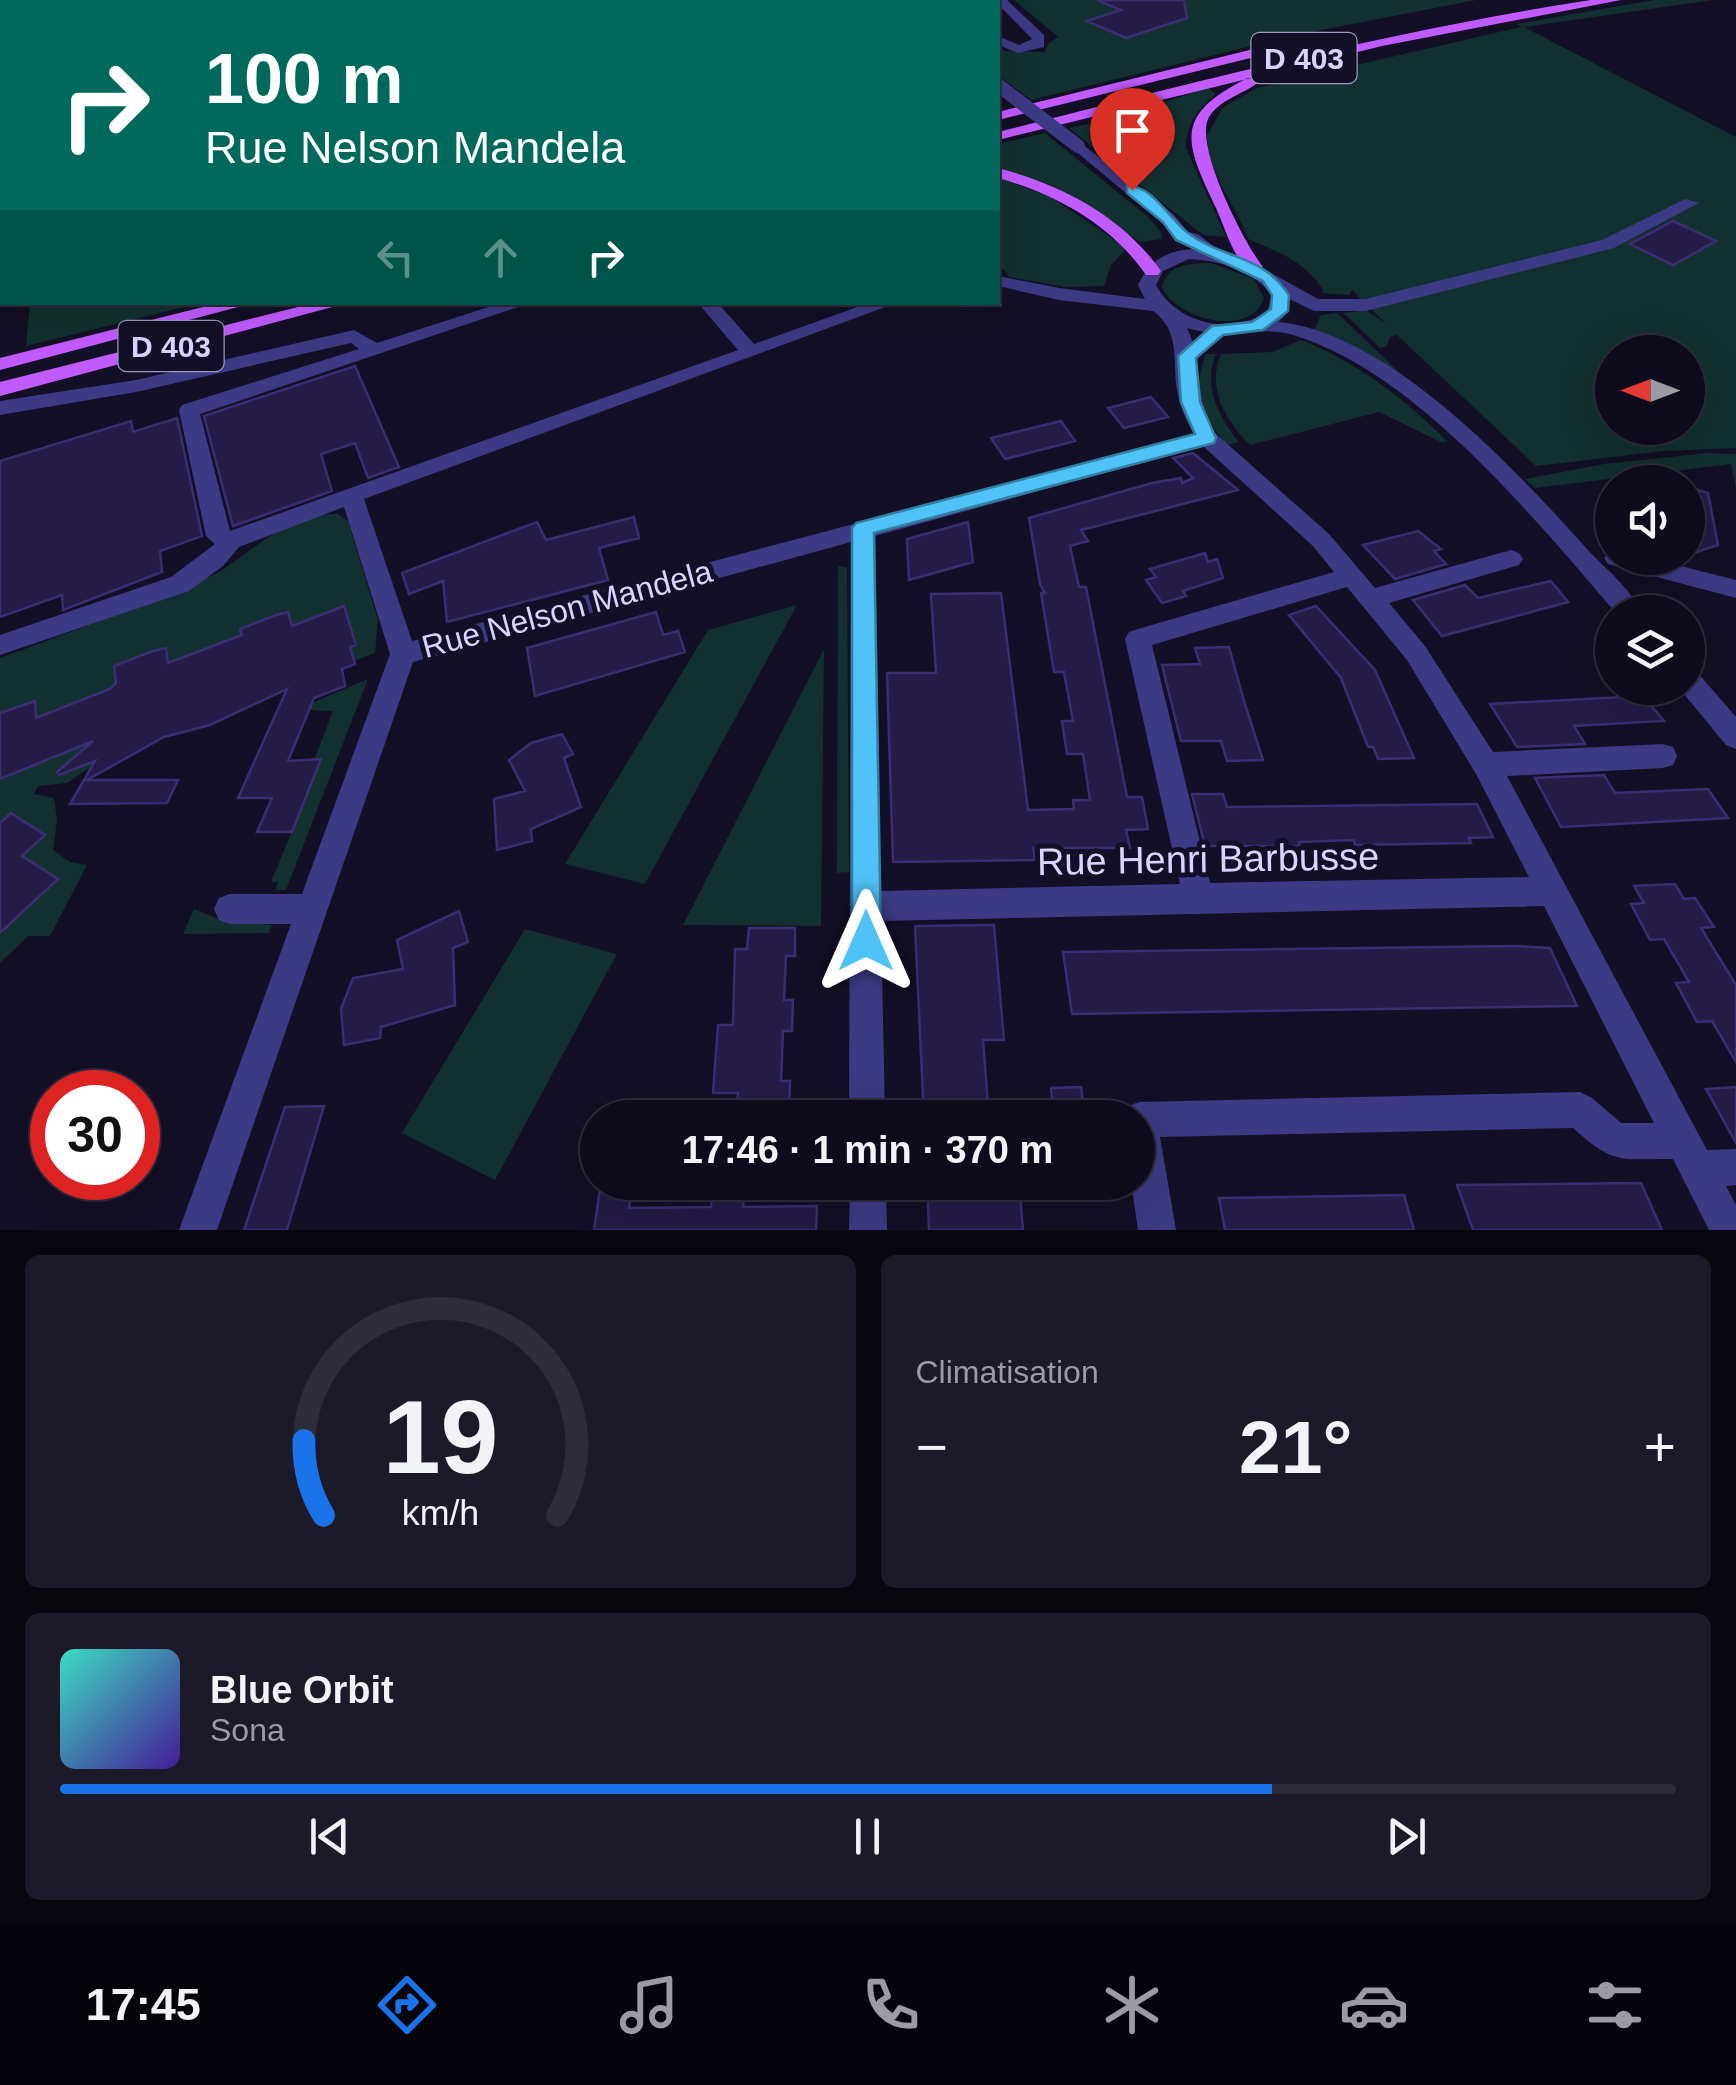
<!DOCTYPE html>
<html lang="fr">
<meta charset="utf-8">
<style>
:root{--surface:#0e0b1c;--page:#1c1929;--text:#f1f3f6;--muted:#9b9ba3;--line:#2e2b3b;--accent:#1a73e8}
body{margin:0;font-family:Arial,sans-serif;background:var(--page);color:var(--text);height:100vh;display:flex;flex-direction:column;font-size:38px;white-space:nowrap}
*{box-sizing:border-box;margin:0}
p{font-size:32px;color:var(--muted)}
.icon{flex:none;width:55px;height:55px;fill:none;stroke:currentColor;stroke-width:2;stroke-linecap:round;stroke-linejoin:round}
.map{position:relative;height:1230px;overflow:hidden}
.panel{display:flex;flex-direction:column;gap:25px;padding:25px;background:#08060f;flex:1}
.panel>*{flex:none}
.guide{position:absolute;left:0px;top:0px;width:1000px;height:305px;box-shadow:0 10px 40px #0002,0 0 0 2px var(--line);background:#00695c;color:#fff;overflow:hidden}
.needle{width:65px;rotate:270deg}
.controls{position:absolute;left:1595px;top:335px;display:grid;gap:20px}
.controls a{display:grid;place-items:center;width:110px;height:110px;border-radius:50%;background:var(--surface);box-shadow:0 10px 40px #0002,0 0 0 2px var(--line);font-size:50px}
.speed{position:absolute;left:30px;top:1070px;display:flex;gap:20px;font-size:50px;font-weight:700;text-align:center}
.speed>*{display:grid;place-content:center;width:130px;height:130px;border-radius:50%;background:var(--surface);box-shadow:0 10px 40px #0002,0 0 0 2px var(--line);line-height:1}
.speed .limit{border:15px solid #d22;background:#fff;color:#111}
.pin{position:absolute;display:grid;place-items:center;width:85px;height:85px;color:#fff;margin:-102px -42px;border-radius:50% 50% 50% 0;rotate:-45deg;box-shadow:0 0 10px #0007}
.pin .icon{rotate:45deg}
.me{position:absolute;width:110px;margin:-55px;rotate:0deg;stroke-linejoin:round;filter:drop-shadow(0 0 8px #0008)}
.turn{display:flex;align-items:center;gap:35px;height:210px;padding:0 40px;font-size:45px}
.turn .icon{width:130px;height:130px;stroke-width:2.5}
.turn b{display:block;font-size:70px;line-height:85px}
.lanes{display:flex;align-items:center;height:95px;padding:0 40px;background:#0003;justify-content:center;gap:50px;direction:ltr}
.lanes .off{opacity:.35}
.big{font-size:75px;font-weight:600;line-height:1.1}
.panel .tile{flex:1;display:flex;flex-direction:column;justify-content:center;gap:15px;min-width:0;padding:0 35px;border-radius:15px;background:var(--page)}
.panel .dial{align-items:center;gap:0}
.dial svg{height:260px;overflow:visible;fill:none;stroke:var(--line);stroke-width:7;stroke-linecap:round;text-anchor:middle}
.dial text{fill:var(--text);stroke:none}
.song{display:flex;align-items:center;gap:30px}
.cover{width:120px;height:120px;border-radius:15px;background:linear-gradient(135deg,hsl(170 70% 55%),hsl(260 70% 35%))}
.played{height:10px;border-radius:5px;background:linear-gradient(90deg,var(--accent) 75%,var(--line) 75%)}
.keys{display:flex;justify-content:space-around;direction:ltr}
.heat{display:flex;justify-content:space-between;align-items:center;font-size:55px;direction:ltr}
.panel .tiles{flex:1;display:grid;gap:25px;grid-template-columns:1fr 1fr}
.tile:last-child{grid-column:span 2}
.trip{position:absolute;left:580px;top:1100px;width:575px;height:100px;border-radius:50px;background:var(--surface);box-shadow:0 10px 40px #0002,0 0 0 2px var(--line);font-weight:600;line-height:100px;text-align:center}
.tabs{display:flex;height:160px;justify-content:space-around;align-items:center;background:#06040b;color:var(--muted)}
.tabs .icon{width:70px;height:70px}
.tabs .active{color:var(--accent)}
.tabs b{font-size:45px;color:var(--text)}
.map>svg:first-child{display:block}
.green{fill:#12302f;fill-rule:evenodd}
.building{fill:#241b47;stroke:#3b2d73;stroke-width:2.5}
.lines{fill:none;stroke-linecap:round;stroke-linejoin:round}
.minor{fill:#3d3a85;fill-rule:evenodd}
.major{fill:#c25bff;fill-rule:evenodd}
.minor-bridge{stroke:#3d3a85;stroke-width:14}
.route{fill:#4fc3f7;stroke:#337fa1;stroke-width:2.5}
.labels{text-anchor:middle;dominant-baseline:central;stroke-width:10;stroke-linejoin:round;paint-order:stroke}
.shield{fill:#130f26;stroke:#9e99be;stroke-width:2.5}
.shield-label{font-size:30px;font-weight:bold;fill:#d9d4ff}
.street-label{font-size:32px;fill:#d9d4ff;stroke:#130f26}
.near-street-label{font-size:38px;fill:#d9d4ff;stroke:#130f26}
</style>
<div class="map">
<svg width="1736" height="1230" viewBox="0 0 1736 1230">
<rect width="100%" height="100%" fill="#130f26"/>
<path class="green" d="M1014,0H1476L1296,35L1031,100L998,75V46L1005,51L1045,52L1049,43L1058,37Z
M1654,0H1713L1524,27L1736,137V448L1664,451L1536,466L1397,335L1390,337L1387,346L1380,348L1344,313L1366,310L1386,324L1352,290L1349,295L1324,293C1312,265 1276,250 1249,240C1236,205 1208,174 1207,136L1223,107L1257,88L1521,27L1517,24ZM1612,352H1688V428H1612Z
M1208,88L1216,94C1198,108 1186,124 1186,148L1226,237L1203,235L1069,128L1108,120Z
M1045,133L1147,216L1161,232L1162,239L1140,242L1048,184L998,169V144Z
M998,178L1049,196L1124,246L1126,249L1111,265L1104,286L1066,287L1009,277L998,262Z
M1211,263L1254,279L1264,298C1250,339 1177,319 1162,288C1166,264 1191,263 1211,263Z
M30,303V302L201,303L26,346Z
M1337,313L1423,395L1314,330L1321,315Z
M1301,340C1357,362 1404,398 1447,441L1441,442L1379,412L1250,445C1226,421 1206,388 1221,354L1272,352Z
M1206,354H1216C1202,386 1219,417 1239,442L1227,445C1204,420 1191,387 1206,354Z
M1707,453L1736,454V490L1731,464L1535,488L1525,479L1604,464Z
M321,514H338L348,521L378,620L375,653L354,661L350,647L356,644L352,633L97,763L67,783L38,786L34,794L54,798L57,820L53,850L70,862L87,865L50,936H28L0,963V658L183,590L221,571L278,530Z
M838,566L847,567L849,872L837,873Z
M797,605L645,884L565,864L708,630Z
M824,649L821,926L683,925Z
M368,679L286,890H275L278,882H271L321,760H314L333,711L309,710L312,703Z
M194,909L218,919L272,925L269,933L183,934Z
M525,929L617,954L495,1180L402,1133Z"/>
<path class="building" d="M1097,0H1184L1187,18L1126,38L1087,21L1121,10Z
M1673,221L1716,241L1673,265L1630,244Z
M355,366L399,467L368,478L355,443L321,454L332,491L233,526L204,416Z
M1151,397L1168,417L1124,428L1108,408Z
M177,418L202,536L160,551L162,572L63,610L62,595L0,617V461L131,421L133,432Z
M1061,421L1075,441L1005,459L991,438Z
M1193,453L1238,490L1081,530L1088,541L1070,546L1079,587H1086L1127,797H1142L1148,829L1126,830L1130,848H1033L1035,860L893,862L887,673H936L931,594L1001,593L1028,810L1074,809L1073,800H1090L1083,754H1067L1062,721H1073L1064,672H1054L1041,593H1045L1040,584L1029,518L1152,483L1181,478L1182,483L1193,478L1173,458Z
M1688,487L1708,493L1718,545L1688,555Z
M634,517L639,538L599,548L608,580L447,622L443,581L409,594L402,573L537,522L546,540Z
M968,522L973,562L909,580L907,539Z
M1418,531L1441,549L1434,551L1446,564L1395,579L1363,545Z
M1205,553L1208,562L1217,559L1223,578L1183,591L1186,596L1162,603L1146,580L1156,577L1150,569Z
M1551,581L1568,602L1442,636L1413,600L1465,585L1478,598Z
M344,606L356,645L350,647L355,664L342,669L345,686L314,698L288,761L321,759L292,832H257L272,798H238L287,689L210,725L164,737L87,780H178L167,803L70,804L95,761L59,775L57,772L93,741L0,779V713L35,701L36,718L110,689L116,683L114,666L153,651L166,648L168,663L242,635L240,629L276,615L288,612L292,626Z
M1316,606L1375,670L1414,758L1378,759L1373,747H1368L1341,678L1289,615Z
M656,612L663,635L678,631L685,652L535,696L527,648Z
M1229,647L1244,701L1263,760L1227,761L1221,741H1181L1162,665L1200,664L1195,648Z
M1643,696L1664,721L1574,726L1585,744L1517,747L1490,704Z
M562,734L573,754L564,758L581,807L531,829L532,841L497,850L494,799L525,791L509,760L531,743Z
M1604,775L1615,793L1708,789L1728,818L1561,827L1535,778Z
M1192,794H1223L1227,807L1477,804L1493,837L1469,838L1471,843L1355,845L1354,840L1299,842L1300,846H1205Z
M11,813L45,835L22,856L58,879L0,933V823Z
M1675,884L1684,899L1695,898L1714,927L1701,928L1736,985V1062L1712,1021L1697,1022L1676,983L1689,982L1664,939L1650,940L1631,904L1644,903L1634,886Z
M459,911L468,942L453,948L455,1005L381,1027L380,1038L344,1045L341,1009L353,978L403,969L397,940Z
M994,925L1004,1040H983L989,1118H924L915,926Z
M749,928H795V956H786L784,1000H793L792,1031H783L781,1081H790L789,1115L736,1118L738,1093H713L718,1025H733L735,949H747Z
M1517,946L1550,948L1577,1006L1072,1014L1063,952Z
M1081,1087L1085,1118H1054L1051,1088Z
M1736,1087V1143L1706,1089Z
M324,1106L287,1230H244L285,1107Z
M601,1182H633L629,1208L711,1207L713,1182H745L743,1207L817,1206L816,1230H594Z
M927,1182H1019L1023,1230H929Z
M1641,1183L1662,1230H1473L1457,1185Z
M1404,1195L1414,1230H1225L1219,1198Z"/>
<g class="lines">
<path class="minor" d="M911,0H923L924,2H912Z
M994,0H1007L1044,35V47L1018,53L998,45V36L1019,45L1032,39Z
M0,38H2V46H0Z
M1078,141L1174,215L1188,232L1198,234L1221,252L1259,266L1318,299H1366L1602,240L1685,199L1699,203L1614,248L1366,311H1314L1289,299L1285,315L1279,322C1391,334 1515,469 1587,549C1605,568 1631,589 1641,612H1615C1534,518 1416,372 1293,335C1259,325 1227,340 1187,328C1204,363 1193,397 1215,433L1329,534L1375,588L1511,550L1519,553L1523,559L1519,565L1389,603L1425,646L1493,752L1663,744L1673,747L1677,756L1673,765L1663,768L1507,776L1707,1150L1736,1149V1185L1726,1186L1736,1205V1230H1709L1673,1159C1620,1159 1614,1165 1573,1128L1160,1137L1176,1230H1138L1131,1182H1138V1118H1122L1126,1107L1139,1102L1580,1092L1592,1098L1621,1123H1654L1544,906L881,921L885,1118H849L851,542L413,662L217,1230H179L291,924H230L219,920L214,909L219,898L230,894H302L390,654L344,507L239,547L223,566L189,591L0,655V635L171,577L215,544L206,536L179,410L182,405L359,349L351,343L136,392L0,415V401L136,380L354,330L377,343L504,302H533L200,414L230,531L738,350L697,302H717L754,344L871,302H899L364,499L412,641L1194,434C1186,420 1180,407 1177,390C1172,360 1181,331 1153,311L1059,300L998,286V276L1059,288L1145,299L1138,285C1150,260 1167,250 1195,249L1176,240L1162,223L1073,149L1070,146ZM1189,259C1221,261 1251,269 1272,295L1267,312C1230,336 1177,324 1156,285L1163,271ZM1203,446L1313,546L1334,572L1138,629L1129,632L1125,639L1180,884L881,891L875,536ZM1347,587L1407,660L1476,774L1529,877L1210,883L1152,645Z
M0,160L2,161V171L0,170Z
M0,206H2V216H0Z
M1612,550V558H1649L1736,580V598L1608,564L1604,558Z
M1688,669L1697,672L1736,717V749L1726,745L1679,688H1688Z
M850,1182H886L887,1230H849Z"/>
<path class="major" d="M1591,0H1621L1382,46L998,140V132C1194,82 1390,31 1591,0Z
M1266,46L1271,47V53L998,120V112Z
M1248,78L1260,81C1245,94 1221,98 1209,117C1193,144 1244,243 1263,267L1254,272L1248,271C1231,252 1226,230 1216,208C1184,141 1173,115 1248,78Z
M998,168C1062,185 1122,216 1161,271L1158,275H1146C1111,224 1055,194 998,178Z
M223,302H257L0,370V358Z
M318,302H351L0,396V382Z"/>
<path class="minor-bridge" d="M998,85L1078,146"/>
</g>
<path class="route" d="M1127,186C1152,184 1170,220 1188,233C1224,260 1261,253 1289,295L1288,311L1263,330L1223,335L1196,358L1200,402L1216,438L1214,443L874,533L881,941L876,951L866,956L856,951L852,941V528L856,523L1195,434L1181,402L1178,356L1212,326L1252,322L1271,309L1272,295L1263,281L1176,240L1163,222L1127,193Z"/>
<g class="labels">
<g class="shield">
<rect x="1251.5" y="33" width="105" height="50" rx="8"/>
<rect x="118.5" y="321" width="105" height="50" rx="8"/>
</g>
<g class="shield-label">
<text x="1304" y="58">D 403</text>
<text x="171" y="346">D 403</text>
</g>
<g class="street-label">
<text transform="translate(567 609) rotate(-15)">Rue Nelson Mandela</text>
</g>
<g class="near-street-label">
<text transform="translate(1208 859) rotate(-1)">Rue Henri Barbusse</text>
</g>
</g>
</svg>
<div class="controls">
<a><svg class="needle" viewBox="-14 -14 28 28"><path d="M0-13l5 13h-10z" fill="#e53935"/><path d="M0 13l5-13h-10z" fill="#9b9ba3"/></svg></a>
<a><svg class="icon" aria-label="sound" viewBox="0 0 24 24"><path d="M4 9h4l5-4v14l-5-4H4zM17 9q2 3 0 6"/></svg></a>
<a><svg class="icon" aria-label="layers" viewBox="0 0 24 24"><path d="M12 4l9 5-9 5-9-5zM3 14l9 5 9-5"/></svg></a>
</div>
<div class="speed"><div class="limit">30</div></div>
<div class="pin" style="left:1132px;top:190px;background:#d93025"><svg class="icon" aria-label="arrive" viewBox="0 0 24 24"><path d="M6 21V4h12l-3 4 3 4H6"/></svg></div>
<svg class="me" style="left:866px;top:941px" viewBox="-20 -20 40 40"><path d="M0-17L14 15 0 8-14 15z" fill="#4fc3f7" stroke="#fff" stroke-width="4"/></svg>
<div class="trip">17:46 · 1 min · 370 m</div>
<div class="guide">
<div class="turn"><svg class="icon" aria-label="right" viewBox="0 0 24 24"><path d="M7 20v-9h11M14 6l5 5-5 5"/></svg><div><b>100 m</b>Rue Nelson Mandela</div></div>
<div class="lanes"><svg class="icon off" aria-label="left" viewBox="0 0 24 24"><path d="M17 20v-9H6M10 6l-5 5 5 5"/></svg><svg class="icon off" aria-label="ahead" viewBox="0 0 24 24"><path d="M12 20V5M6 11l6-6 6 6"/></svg><svg class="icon" aria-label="right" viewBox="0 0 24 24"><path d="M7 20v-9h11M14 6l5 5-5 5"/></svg></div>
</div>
</div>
<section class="panel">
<div class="tiles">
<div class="tile dial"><svg viewBox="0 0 100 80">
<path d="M14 69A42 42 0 1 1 86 69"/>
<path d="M14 69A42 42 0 0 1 8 46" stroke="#1a73e8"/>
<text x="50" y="56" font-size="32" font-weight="700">19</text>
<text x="50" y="72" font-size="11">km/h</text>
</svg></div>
<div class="tile"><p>Climatisation</p>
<div class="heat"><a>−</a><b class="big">21°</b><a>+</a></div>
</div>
<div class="tile">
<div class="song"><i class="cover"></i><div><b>Blue Orbit</b><p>Sona</p></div></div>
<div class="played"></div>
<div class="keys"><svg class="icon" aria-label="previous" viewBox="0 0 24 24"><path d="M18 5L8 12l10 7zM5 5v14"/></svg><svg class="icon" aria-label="pause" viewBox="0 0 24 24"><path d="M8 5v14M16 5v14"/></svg><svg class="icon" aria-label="next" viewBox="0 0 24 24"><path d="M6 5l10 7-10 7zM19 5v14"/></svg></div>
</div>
</div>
</section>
<nav class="tabs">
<b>17:45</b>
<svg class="icon active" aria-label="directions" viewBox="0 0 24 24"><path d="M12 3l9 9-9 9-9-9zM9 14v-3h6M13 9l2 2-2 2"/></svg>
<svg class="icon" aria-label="music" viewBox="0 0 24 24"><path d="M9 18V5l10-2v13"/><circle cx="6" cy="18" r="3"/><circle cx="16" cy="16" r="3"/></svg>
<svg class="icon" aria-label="phone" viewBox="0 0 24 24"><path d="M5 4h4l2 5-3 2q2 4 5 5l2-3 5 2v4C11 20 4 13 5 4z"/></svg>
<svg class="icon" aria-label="climate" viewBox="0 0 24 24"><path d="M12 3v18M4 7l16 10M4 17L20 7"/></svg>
<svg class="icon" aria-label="car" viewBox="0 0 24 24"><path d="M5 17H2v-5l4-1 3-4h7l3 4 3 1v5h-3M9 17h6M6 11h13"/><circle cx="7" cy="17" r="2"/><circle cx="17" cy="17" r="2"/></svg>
<svg class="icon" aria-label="filters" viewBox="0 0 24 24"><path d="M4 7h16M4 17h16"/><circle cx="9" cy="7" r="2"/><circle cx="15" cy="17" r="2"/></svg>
</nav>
